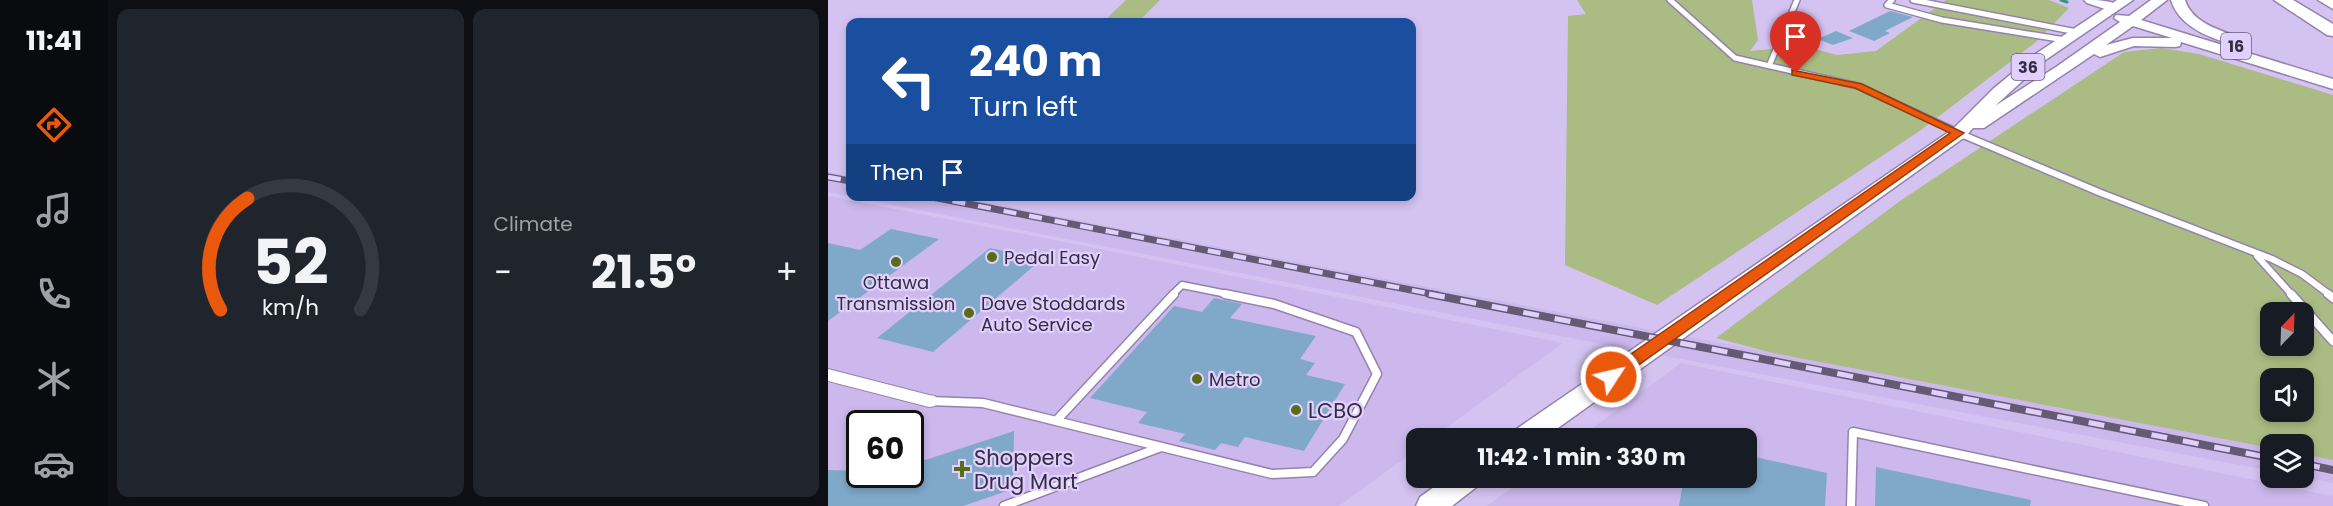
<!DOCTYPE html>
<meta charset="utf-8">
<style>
:root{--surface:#171b24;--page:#20242c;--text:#f1f3f6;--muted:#9ea1a6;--line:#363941;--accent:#ea580c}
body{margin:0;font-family:Poppins,sans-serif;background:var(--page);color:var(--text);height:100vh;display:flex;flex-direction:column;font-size:22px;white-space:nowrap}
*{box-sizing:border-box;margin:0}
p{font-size:20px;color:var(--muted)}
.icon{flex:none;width:33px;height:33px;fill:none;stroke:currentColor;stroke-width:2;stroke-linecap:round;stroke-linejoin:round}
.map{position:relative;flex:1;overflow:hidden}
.drawer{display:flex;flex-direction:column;gap:9px;padding:9px;background:#0d0f14;width:720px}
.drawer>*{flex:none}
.hud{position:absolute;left:18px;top:18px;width:570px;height:183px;border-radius:12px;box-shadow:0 3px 9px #0003;background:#1a4fa0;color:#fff;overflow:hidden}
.needle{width:39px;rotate:23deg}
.tools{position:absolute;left:1432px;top:302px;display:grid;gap:12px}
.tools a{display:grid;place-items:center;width:54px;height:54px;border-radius:12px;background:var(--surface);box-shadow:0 3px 9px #0003;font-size:30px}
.speed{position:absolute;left:18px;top:410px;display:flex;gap:12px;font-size:30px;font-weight:700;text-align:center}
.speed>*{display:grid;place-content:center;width:78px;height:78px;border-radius:50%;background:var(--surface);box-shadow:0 3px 9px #0003;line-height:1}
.speed .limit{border:3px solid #111;border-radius:9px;background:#fff;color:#111}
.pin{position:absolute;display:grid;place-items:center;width:51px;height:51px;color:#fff;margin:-62px -26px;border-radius:50% 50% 50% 0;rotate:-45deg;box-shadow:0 0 6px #0007}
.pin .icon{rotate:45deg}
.me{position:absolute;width:66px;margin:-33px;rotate:55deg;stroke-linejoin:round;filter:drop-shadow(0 0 4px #0008)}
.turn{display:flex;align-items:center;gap:21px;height:126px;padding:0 24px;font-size:27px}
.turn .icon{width:78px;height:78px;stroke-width:2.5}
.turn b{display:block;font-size:42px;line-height:51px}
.then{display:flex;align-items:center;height:57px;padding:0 24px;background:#0003;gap:12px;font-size:22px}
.big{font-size:45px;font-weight:700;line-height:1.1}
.drawer .tile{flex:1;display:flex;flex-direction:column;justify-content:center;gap:9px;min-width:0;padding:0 21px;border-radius:12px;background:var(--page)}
.drawer .dial{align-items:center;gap:0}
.dial svg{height:156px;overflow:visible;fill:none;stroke:var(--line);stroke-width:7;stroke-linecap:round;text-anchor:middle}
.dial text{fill:var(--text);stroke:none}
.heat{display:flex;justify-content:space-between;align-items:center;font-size:33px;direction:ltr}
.drawer .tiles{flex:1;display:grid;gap:9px;grid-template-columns:repeat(2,1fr)}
.trip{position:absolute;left:578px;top:428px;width:351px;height:60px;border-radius:12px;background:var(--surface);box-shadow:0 3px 9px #0003;font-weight:700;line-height:60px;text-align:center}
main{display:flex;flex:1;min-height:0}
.tab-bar{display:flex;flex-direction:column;width:108px;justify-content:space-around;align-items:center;background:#090b0e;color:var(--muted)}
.tab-bar .icon{width:42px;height:42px}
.tab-bar .current{color:var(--accent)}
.tab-bar b{font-size:27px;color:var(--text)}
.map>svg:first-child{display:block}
.built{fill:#ccb8ec;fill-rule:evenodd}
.green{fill:#aabb83;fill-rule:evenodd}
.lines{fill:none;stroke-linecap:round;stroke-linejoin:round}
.stream{stroke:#349385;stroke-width:3}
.building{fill:#80a9c9}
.lane-far2-casing{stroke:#9483ae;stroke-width:8}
.lane-far1-casing{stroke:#9483ae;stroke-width:9}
.lane-casing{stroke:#9483ae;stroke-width:11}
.street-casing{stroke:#9483ae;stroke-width:2}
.primary-casing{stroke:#9483ae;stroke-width:3}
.highway-casing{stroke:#9483ae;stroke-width:3}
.lane-far2{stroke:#fff;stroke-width:5}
.lane-far1{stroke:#fff;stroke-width:6}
.lane{stroke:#fff;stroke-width:8}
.street{fill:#fff;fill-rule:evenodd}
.primary{fill:#fff;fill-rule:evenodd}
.highway{fill:#fff;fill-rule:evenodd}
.rail-far1-casing{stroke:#645a74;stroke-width:7}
.rail-casing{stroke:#645a74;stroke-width:8}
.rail-far1{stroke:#e1d0fe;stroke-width:4.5;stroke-dasharray:13;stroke-linecap:butt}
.rail{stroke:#e1d0fe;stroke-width:5;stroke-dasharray:16;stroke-linecap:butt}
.route{fill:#ea580c;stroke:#983908;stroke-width:1.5}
.poi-dot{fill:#596c1a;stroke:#e1d0fe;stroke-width:2}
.labels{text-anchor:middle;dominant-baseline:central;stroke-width:4.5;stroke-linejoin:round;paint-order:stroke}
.shield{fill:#e1d0fe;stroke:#685e78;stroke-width:1.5}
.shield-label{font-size:16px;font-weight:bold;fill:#342d3f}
.poi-label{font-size:18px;fill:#342d3f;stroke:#e1d0fe;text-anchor:start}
.near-poi-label{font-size:21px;fill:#342d3f;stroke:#e1d0fe;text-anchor:start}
</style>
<main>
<nav class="tab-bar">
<b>11:41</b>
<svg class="icon current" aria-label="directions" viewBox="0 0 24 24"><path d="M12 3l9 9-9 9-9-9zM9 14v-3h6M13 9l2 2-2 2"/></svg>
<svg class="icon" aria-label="music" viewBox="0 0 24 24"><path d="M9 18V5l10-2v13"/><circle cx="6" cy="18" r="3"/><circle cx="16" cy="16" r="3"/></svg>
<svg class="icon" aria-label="phone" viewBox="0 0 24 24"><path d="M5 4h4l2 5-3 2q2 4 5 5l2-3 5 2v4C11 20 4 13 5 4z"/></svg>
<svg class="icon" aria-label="climate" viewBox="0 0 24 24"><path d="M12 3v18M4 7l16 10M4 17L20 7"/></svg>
<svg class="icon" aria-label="car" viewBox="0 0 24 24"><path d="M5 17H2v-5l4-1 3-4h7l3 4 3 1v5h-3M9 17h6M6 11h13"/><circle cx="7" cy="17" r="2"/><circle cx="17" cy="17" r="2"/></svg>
</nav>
<section class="drawer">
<div class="tiles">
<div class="tile dial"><svg viewBox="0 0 100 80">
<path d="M14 69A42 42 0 1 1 86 69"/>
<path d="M14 69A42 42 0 0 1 28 12" stroke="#ea580c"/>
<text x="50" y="56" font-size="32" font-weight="700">52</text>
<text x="50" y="72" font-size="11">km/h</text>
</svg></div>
<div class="tile"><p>Climate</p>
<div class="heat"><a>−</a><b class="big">21.5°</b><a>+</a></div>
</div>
</div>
</section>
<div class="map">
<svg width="1505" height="506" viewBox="0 0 1505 506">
<rect width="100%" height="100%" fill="#d4c3f1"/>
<path class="built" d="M0,172L22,176V196L128,197L1443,448V471L732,336L0,192Z
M0,196L257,246L735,343L604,438H588V450L511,506H0ZM32,423H82V474H32Z
M853,363L1505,496V506H659L699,477H918V438H751Z
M1476,455L1505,460V483L1476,477Z"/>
<path class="green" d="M298,0H332L310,22H275Z
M749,0H924L930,40L922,51L975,46L1009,55L1048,51L1118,0H1221L1241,8L1208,42L1093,130L829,305L737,265L740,16L758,14Z
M1333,48L1371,54L1505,95V460L1476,455V444H1443V448L945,353L888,338L1072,201L1296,52ZM1443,312H1476V345H1443ZM1443,378H1476V411H1443Z"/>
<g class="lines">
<path class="stream" d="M1233,0L1239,2"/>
</g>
<path class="building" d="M1062,11L1085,17L1057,31L1062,33L1046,41L1021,31Z
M1008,31L1025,38L1005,45L990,39Z
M63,229L111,239L0,321V243L32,250Z
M162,248L214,259L105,352L49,338Z
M386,298L414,304L402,318L488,336L472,359L487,363L478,375L517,384L476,451L417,437L410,447L393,443L387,450L351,441L357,434L310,423L319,412L262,398L346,306L374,312Z
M186,431L185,489L135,506H0V470L32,471V474H82V465Z
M918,455L999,473L997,506H851L856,477H918Z
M1048,467L1203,500L1202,506H1047Z"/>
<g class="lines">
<defs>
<path id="lane-far2" d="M842,0L907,58L1030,86L1125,130
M1064,0L1059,5L1114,20L1237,40
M1085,0L1249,32
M941,66L969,0"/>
<path id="lane-far1" d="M1121,129L1273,193L1444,259L1474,274L1502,295
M1429,256L1464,295
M344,295L354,285L404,295"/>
<path id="lane" d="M1463,294L1505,341
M1500,294L1505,298
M101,401L155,403L228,421
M228,421L444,474L485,472L515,439L549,374L528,332L446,304L397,294
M228,421L346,294
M176,506L333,447
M1023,506L1025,432L1376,506"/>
<path id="street" d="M0,369L101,395L107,396L109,401L107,406L101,407L0,381Z"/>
<path id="primary" d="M1289,0H1305L1216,61L1167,106L1228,67L1292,22L1286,18L1288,15L1301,16L1323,0H1339L1313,20L1505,79V89L1353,42L1352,46L1347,47L1306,46L1272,57L1266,54L1156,128H1145L1137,137L716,438H683L687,430L1125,129L1165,89L1206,55ZM1305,26L1344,38H1305L1278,45Z
M1343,0H1357C1364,23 1392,30 1413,38L1415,41L1408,45C1383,39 1351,27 1343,0Z
M620,477H655L651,485L624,506H588L592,497Z"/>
<path id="highway" d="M1256,0C1269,0 1284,0 1294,7L1286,12L1259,3Z
M1446,0H1465L1505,24V36L1499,35Z
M1490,0H1505V9Z"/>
</defs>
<use href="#lane-far2" class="lane-far2-casing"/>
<use href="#lane-far1" class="lane-far1-casing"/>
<use href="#lane" class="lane-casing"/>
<use href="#street" class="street-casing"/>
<use href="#primary" class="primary-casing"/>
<use href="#highway" class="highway-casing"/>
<use href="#lane-far2" class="lane-far2"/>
<use href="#lane-far1" class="lane-far1"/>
<use href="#lane" class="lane"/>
<use href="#street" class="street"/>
<use href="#primary" class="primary"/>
<use href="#highway" class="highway"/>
<defs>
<path id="rail-far1" d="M0,177L22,181
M99,196L609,295"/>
<path id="rail" d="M601,294L1443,458
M1476,464L1505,470"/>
</defs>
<use href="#rail-far1" class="rail-far1-casing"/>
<use href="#rail" class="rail-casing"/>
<use href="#rail-far1" class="rail-far1"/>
<use href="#rail" class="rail"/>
</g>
<path class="route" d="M964,70L1034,84L1136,133L788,381L783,383L777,381L775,377L777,372L1122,133L1027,88L964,75Z"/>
<g class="poi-dot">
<circle cx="164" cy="257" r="6"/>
<circle cx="68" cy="262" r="6"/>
<circle cx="141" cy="313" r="6"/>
<circle cx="369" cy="379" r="6"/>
<circle cx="468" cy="410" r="6"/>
<path d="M131 460h6v6h6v6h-6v6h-6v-6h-6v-6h6z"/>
</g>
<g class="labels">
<g class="shield">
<rect x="1393" y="33" width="30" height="26" rx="4.5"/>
<rect x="1183.5" y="54" width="33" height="26" rx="4.5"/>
</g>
<g class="shield-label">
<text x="1408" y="46">16</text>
<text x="1200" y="67">36</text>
</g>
<g class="poi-label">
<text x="176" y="257">Pedal Easy</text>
<text x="68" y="282" text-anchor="middle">Ottawa<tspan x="68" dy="21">Transmission</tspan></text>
<text x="153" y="303">Dave Stoddards<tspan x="153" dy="21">Auto Service</tspan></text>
<text x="381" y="379">Metro</text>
</g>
<g class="near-poi-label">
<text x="480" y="410">LCBO</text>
<text x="146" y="457">Shoppers<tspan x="146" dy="24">Drug Mart</tspan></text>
</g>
</g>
</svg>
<div class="tools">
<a><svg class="needle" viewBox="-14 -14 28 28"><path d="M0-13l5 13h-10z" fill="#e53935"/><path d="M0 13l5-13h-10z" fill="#9ea1a6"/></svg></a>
<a><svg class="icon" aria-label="sound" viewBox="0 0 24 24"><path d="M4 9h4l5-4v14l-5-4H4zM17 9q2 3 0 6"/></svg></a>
<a><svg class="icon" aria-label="layers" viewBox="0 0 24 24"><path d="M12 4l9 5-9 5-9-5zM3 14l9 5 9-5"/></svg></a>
</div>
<div class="speed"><div class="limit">60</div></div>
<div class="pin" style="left:968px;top:73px;background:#d93025"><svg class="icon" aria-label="arrive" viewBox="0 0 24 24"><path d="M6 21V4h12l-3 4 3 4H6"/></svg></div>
<svg class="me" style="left:783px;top:377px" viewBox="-20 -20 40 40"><circle r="17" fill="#ea580c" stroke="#fff" stroke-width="3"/><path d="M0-11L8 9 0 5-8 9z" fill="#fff"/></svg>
<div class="trip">11:42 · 1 min · 330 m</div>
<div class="hud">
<div class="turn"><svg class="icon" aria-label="left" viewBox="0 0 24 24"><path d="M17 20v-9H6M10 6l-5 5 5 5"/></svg><div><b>240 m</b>Turn left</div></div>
<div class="then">Then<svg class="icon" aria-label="arrive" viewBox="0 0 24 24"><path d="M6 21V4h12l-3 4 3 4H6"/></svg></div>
</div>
</div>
</main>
